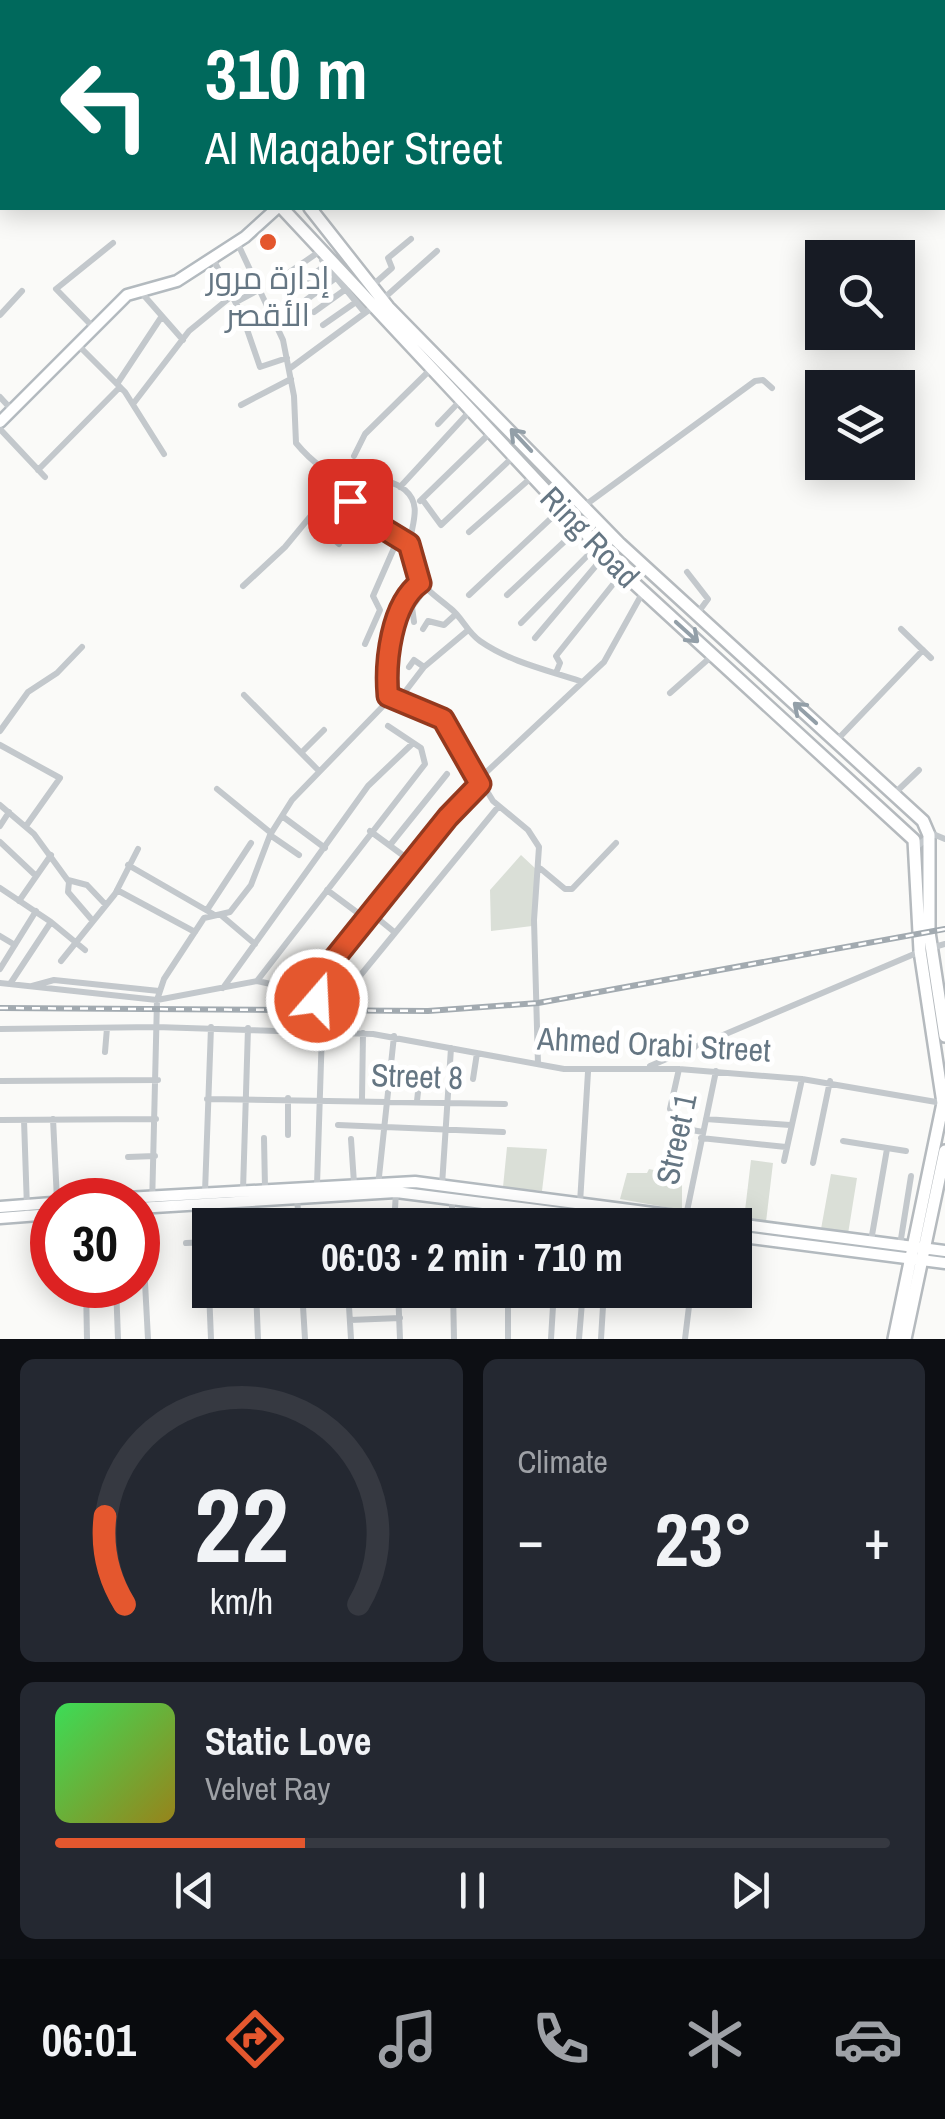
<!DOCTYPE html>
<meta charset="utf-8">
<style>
:root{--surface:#171b24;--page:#242831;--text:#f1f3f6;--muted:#9ea1a6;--line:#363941;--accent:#e4572e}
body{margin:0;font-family:"Archivo Narrow",Cairo,sans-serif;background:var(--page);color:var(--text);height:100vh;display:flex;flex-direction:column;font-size:38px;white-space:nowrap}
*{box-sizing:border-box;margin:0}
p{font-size:32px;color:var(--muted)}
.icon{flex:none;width:55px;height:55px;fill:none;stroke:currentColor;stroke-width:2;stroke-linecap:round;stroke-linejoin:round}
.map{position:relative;height:1339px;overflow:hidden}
.panel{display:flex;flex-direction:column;gap:20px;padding:20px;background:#0d0f14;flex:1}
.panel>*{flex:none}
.banner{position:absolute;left:0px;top:0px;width:945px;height:210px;box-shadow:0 5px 25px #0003;background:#00695c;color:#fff;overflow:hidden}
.tools{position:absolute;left:805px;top:240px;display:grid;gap:20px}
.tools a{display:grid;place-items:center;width:110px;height:110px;border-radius:0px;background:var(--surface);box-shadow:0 5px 25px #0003;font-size:50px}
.speed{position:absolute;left:30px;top:1178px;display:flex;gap:20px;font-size:50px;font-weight:700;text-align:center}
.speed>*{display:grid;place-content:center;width:130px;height:130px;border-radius:50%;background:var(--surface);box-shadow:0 5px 25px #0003;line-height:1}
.speed .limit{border:15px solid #d22;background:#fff;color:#111}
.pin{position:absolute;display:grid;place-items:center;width:85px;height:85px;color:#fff;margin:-42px;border-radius:20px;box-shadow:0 5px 15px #0006}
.me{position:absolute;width:110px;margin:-55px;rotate:19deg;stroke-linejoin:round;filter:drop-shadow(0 0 8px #0008)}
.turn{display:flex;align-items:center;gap:35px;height:210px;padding:0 40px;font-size:45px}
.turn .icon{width:130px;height:130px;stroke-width:2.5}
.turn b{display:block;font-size:70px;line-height:85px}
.big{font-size:75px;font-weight:700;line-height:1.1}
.panel .widget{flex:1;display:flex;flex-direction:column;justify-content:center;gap:15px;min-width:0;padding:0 35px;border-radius:15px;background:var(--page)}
.panel .dial{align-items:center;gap:0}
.dial svg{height:260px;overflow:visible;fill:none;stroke:var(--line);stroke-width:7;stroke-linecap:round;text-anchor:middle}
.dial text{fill:var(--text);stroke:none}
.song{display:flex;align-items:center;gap:30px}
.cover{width:120px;height:120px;border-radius:15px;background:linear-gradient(135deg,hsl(130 70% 55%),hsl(50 70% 35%))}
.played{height:10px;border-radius:5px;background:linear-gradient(90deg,var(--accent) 30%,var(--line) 30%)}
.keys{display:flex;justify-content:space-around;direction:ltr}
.heat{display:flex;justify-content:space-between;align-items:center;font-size:55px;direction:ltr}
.panel .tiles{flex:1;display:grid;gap:20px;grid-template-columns:1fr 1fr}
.widget:last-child{grid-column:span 2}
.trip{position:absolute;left:192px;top:1208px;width:560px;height:100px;border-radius:0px;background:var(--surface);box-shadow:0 5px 25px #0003;font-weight:700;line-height:100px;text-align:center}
.tab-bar{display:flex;height:160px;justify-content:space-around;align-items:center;background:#090b0e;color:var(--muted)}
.tab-bar .icon{width:70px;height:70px}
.tab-bar .active{color:var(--accent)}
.tab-bar b{font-size:45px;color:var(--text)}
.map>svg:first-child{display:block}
.green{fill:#dadfd7}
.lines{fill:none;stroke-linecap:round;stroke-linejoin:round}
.stream{stroke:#bbc7cb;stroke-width:2.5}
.secondary-casing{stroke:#b3babf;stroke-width:15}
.primary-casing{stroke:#b5babe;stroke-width:16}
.street{stroke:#c3c8cc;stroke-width:6}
.secondary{stroke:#fff;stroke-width:10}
.primary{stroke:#fff;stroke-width:11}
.rail-casing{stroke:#a2aab0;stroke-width:6}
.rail{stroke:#fff;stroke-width:2.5;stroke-dasharray:8;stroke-linecap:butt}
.oneway{stroke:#939fa8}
.route-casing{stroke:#94391e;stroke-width:25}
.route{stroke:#e4572e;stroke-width:18}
.poi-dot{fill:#e4572e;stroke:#fff;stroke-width:4}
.labels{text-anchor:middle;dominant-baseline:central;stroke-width:10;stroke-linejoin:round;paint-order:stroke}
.poi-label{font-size:32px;fill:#657683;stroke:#fff}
.street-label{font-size:32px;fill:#657683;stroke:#fff}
</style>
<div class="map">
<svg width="945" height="1339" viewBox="0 0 945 1339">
<rect width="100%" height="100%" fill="#fafaf8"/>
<path class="green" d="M521,855L536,869L532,926L491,931L490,890Z
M507,1147L547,1149L542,1191L503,1187Z
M751,1160L773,1163L766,1222L744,1219Z
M649,1169L659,1171L660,1177L682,1176V1210L620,1199L627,1173H647Z
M831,1174L857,1178L848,1234L821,1229Z"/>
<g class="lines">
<path class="stream" d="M823,0L826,2
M942,80L945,81"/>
<defs>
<path id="secondary" d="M479,2L481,0
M0,422L127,295L177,281L245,237L277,208
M90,1200L415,1182L945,1251
M0,1207L52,1203
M138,1208L396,1192L655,1225
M0,1218L52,1214
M735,1236L945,1263"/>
<path id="primary" d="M0,142H2
M0,153H2
M282,208L622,572L914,840L920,951L943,1103L894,1339
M310,208L388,307L620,544L923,821L929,835V932L945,1036
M905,1339L945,1151"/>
</defs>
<use href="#secondary" class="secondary-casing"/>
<use href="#primary" class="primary-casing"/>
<path class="street" d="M119,0L121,2
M134,0L135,2
M808,0L811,2
M0,17L2,14
M0,30H2
M942,91L945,92
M237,242L283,340L294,396L296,443C310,460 331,478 353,480C372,482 389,477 405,490C426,508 406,532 410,555C413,583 431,592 450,608C462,617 467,632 480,641C510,662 547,670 580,681
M213,259L242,315L260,367L287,358
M322,260L365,313
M287,274L323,249
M374,284L392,268L388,258L411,239
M295,288L326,265
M140,291L183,340
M383,299L437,251
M306,300L337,277
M236,302L262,288
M314,312L346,289
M0,315L22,291
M323,325L356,302
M93,327L56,289L113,243
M77,344L125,392L164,454
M289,369L373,307
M117,384L162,316
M0,397L12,410
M133,404L189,331L233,295
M241,405L291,379
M438,424L460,401
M0,429L45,477
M354,456L365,434L431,369
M38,470L120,387
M355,480L352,510L409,544
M400,487L470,411
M422,499L441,525L513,457
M420,501L490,433
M584,506L755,381L763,380L772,388
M310,519L339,544
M469,532L532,477
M687,572L708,599L697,614
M243,586L285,547L342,478
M469,595L561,509
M507,595L579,528
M414,622L412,607L425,589
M521,623L597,546
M423,629L428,621L444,625L456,614
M901,629L931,658
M535,638L605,555
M365,644L380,610L373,596L398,539
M409,667L414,660L424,667
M556,673L560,663L556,656L622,573
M670,693L713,655
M244,695L318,770
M388,696L443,719L493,801L528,830L539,847L534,920L538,1064
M398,701L424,667L467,631
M0,731L28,692L57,673L82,647
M837,740L923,650
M0,745L60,778L26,826
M301,753L324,730
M478,780L604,662L643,592
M217,789L271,833
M895,793L919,770
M0,805L34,834L69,882L68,892L92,920
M282,816L325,848
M0,826L9,812
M370,831L412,862
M270,835L299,855
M0,842L35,875
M390,845L447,774
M917,846L933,834L945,839
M128,865L213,914
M541,869L565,889H572L616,843
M68,880L87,885L106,905
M0,888L51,922L85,950
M117,890L195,932
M327,890L366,919
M19,901L51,855
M207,910L251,843
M371,913L393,931
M222,916L255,944
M0,936L15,945
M931,948L945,944
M61,961L115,894L138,849
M0,969L36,911
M257,981L425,764L421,748L388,726
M0,983L157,1000L257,981L294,989L317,1001L341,999L498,807
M10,984L51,922
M32,986L54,980L159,991
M223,988L368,786L411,745
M306,993L447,817L480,784
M0,1029L156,1027L373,1034L564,1069H679L802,1079L942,1103
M105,1052L107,1028
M650,1066L919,952
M473,1079L477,1053
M0,1081L158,1080
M207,1099L505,1104
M362,1099L363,1033
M417,1101L420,1074
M670,1109L679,1069
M53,1119L57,1200
M706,1119L790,1125
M0,1120L156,1119
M24,1120L27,1208
M338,1125L503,1132
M675,1127L703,1132
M288,1135V1098
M264,1138L265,1188
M701,1138L786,1147
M351,1139L354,1183
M843,1141L906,1151
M128,1157L155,1156
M784,1161L802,1079
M813,1163L830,1081
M317,1185L322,1031
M442,1185L451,1048
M378,1186L394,1036
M243,1190L248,1028
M205,1192L211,1027
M297,1197L299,1225
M452,1199V1225
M580,1203L588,1072
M141,1207L148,1339
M152,1207L157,1000L164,979L204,918L230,912L251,885L270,835L292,800L386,703L396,616L405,597L420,583
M686,1216L716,1071
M394,1225L396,1192
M509,1225V1206
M871,1241L887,1149
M207,1242L211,1339
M186,1243L209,1242
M900,1245L911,1176
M86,1285L87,1339
M116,1285L118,1339
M256,1290L258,1339
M302,1290L305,1339
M348,1290L351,1339
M398,1290L400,1339
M453,1290L454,1339
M350,1320L400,1318
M508,1339V1290
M551,1339L554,1290
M579,1339L583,1290
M601,1339L604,1290
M685,1339L691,1290"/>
<use href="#secondary" class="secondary"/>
<use href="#primary" class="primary"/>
<defs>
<path id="rail" d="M0,1008L428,1011L538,1003L945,929"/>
</defs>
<use href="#rail" class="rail-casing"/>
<use href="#rail" class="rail"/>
</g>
<defs><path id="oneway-shaft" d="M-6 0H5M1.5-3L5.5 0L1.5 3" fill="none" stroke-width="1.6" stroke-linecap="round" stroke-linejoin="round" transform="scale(2.5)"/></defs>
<g class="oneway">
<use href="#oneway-shaft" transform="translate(521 440) rotate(-133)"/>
<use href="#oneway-shaft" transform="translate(687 632) rotate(42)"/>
<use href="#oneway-shaft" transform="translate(805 713) rotate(-138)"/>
</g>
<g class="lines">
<defs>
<path id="route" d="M317,1000L306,994L448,817L480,784L443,719L388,696C385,662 391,604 420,583L409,544L350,508V501"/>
</defs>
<use href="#route" class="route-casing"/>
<use href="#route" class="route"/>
</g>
<circle class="poi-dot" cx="268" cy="242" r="10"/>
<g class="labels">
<g class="poi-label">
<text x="268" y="277">إدارة مرور<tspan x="268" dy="37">الأقصر</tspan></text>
</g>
<g class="street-label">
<text transform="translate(590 537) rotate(46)">Ring Road</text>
<text transform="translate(654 1044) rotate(3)">Ahmed Orabi Street</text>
<text transform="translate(417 1076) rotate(2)">Street 8</text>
<text transform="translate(676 1139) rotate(-78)">Street 1</text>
</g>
</g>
</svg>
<div class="tools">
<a><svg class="icon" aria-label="search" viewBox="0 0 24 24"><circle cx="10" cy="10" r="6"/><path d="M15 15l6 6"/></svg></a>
<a><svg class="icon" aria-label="layers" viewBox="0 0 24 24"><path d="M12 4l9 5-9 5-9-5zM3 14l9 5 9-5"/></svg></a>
</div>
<div class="speed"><div class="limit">30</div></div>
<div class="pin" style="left:350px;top:501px;background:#d93025"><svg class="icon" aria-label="arrive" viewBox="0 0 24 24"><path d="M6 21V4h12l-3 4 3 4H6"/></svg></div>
<svg class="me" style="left:317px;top:1000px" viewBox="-20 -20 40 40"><circle r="17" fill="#e4572e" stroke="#fff" stroke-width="3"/><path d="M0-11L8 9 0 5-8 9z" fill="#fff"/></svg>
<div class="trip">06:03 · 2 min · 710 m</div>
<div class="banner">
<div class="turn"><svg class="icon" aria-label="left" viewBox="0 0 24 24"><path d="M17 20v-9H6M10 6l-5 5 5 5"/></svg><div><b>310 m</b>Al Maqaber Street</div></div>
</div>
</div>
<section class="panel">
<div class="tiles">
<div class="widget dial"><svg viewBox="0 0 100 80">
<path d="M14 69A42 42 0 1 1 86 69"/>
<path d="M14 69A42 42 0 0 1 8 42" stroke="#e4572e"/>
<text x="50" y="56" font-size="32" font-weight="700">22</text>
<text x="50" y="72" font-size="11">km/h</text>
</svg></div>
<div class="widget"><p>Climate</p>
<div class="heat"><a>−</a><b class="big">23°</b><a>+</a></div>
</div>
<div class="widget">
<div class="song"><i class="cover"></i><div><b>Static Love</b><p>Velvet Ray</p></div></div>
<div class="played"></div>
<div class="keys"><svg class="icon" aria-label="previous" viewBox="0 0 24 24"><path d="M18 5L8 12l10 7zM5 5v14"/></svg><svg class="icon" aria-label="pause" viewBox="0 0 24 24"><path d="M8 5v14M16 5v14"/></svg><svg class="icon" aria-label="next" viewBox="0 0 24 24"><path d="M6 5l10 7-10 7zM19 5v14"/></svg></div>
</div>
</div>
</section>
<nav class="tab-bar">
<b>06:01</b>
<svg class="icon active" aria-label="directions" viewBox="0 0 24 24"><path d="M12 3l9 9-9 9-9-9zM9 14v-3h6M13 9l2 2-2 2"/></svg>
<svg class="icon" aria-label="music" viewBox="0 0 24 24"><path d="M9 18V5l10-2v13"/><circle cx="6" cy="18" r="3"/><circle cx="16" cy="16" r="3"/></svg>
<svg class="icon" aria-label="phone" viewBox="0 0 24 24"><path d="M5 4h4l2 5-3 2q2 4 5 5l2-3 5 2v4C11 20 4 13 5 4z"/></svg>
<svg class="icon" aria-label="climate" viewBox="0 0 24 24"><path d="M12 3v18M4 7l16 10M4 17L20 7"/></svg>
<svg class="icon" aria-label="car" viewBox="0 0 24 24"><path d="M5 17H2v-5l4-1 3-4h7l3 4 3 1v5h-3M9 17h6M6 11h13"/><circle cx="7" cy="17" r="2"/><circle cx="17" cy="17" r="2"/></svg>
</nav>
